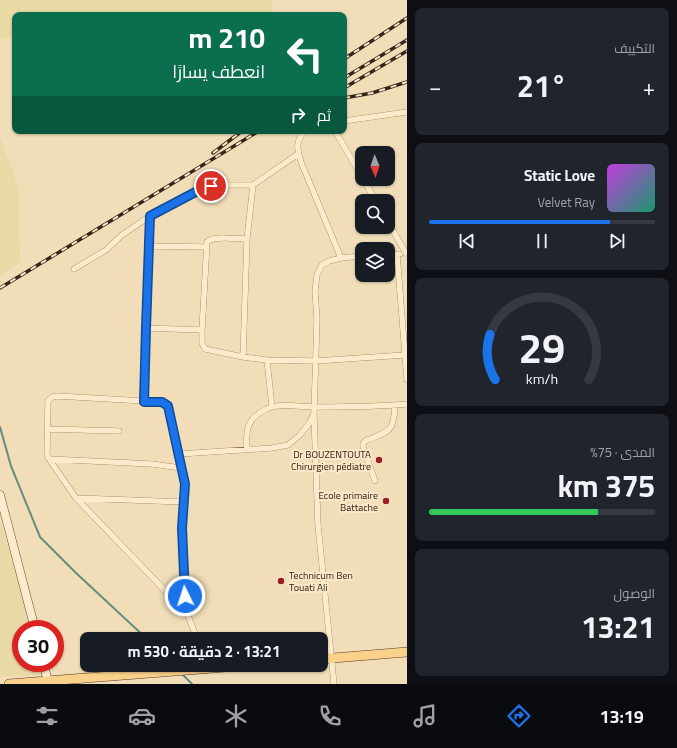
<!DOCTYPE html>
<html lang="ar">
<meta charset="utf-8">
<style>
:root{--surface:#171b24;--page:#20242c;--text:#f1f3f6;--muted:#9ea1a6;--line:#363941;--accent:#1a73e8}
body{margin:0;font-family:Georgia,Cairo,serif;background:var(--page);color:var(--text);direction:rtl;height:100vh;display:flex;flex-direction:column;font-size:15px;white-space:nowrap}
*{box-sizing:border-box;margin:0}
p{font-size:13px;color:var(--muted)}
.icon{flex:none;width:22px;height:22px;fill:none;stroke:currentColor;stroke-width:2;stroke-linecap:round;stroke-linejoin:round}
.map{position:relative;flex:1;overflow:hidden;direction:ltr}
.panel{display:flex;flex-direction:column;gap:8px;padding:8px;background:#0d0f14;width:270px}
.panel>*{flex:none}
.top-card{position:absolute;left:12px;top:12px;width:335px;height:122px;border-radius:8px;box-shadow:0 1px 3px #0004;direction:rtl;background:#0b6e4f;color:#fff;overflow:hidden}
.needle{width:26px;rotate:178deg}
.controls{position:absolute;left:355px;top:146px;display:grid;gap:8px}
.controls a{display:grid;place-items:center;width:40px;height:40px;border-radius:8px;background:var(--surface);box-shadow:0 1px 3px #0004;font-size:20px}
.speed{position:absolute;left:12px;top:620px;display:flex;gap:8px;font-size:20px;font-weight:700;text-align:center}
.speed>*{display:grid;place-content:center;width:52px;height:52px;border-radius:50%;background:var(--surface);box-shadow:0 1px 3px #0004;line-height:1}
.speed .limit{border:6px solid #d22;background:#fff;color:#111}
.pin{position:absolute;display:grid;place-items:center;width:34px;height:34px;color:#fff;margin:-17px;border:2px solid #fff;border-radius:50%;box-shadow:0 1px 4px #0007}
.me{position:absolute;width:44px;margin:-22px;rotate:356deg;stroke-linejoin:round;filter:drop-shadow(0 0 3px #0008)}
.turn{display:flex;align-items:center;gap:14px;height:84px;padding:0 16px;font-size:18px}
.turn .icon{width:52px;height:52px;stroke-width:2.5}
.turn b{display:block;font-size:28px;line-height:34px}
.then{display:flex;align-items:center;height:38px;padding:0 16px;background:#0003;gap:8px;font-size:15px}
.big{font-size:30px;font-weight:700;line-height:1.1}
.panel .widget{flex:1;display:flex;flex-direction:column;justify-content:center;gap:6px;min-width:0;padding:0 14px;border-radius:8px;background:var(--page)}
.panel .dial{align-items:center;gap:0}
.dial svg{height:104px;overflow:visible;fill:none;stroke:var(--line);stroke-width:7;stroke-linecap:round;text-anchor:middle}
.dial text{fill:var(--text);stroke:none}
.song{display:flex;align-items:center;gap:12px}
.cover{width:48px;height:48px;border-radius:6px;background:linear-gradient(135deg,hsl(290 70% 55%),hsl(160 70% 35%))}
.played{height:4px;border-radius:2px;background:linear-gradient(90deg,var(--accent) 80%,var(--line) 80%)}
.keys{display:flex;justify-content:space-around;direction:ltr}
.heat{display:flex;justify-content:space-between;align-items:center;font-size:22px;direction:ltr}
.charge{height:6px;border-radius:3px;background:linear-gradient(90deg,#34c759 75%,var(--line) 0)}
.trip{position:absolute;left:80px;top:632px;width:248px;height:40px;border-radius:8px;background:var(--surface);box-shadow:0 1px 3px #0004;font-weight:700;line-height:40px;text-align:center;direction:rtl}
.dock{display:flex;height:64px;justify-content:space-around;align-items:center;background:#090b0e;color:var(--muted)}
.dock .icon{width:28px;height:28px}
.dock .current{color:var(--accent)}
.dock b{font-size:18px;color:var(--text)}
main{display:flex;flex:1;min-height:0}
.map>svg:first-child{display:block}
.farmland{fill:#e8d9a5}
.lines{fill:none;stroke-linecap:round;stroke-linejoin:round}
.stream{stroke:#658e82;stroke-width:2}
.minor-casing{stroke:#886c52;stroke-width:6}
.secondary-casing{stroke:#6a4d36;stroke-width:9}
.primary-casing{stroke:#553a27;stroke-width:10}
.minor{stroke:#fcebcb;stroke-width:5.5}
.secondary{stroke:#fcebcb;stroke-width:8}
.primary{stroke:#fad18a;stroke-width:9}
.rail-casing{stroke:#362519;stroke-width:3.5}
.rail{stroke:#f8e8c8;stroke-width:2;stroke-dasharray:6;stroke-linecap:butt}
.route-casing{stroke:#114b97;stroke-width:10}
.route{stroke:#1a73e8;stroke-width:7}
.poi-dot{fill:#9d1d24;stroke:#f8e8c8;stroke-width:1.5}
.labels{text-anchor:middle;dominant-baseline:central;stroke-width:4;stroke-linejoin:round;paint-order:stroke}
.poi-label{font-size:10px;fill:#362519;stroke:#f8e8c8;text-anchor:end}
</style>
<main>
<section class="panel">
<div class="widget"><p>التكييف</p>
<div class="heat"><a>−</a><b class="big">21°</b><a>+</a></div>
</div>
<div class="widget">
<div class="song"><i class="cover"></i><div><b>Static Love</b><p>Velvet Ray</p></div></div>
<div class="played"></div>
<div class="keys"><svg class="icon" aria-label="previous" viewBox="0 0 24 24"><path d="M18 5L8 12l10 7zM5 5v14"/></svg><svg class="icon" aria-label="pause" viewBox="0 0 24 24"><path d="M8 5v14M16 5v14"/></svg><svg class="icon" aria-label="next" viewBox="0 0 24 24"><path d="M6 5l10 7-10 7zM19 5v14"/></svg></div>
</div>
<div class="widget dial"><svg viewBox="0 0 100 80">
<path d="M14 69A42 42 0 1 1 86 69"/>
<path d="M14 69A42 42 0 0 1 10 34" stroke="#1a73e8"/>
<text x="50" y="56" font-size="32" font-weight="700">29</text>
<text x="50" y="72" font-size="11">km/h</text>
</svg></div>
<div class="widget"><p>المدى · 75%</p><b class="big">375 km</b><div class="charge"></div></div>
<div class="widget"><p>الوصول</p><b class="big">13:21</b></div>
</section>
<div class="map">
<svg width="407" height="684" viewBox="0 0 407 684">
<rect width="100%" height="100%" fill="#f1ddb8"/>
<path class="farmland" d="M0,0H272L273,15H15V38L1,39L0,43Z
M0,136L18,187L20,262L0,276Z
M0,521L32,629H21V663H42L45,674L0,677Z"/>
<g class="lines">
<path class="stream" d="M0,427L11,466L40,537L75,572L147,639
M181,673L192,684"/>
<defs>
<path id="minor" d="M344,121L407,112
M305,131C295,141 297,149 301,162L341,258
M335,131L362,177
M363,179L376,201
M253,185L298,154
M388,222L406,253
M149,246L206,247
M397,254L407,380
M388,255L400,254
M74,269L106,250L122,235L150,216
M145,328L202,330
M243,357L205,349L202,343V330L207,242C213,235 237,239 247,239
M267,360L272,407
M144,401L145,328L150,216L205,187L211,185H253L247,239L243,357L267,360L315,361L405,355
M314,415L318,525L334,684
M47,429L119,431
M247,449C246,431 246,420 264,410C279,402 299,407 315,407C346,407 377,407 407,404
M179,454L169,409L168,406L162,402L57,396L52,397L48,401L47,454L49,459L76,498L175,601L186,610
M49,459L152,464L181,468
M375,481L363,447V444L365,441C388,431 394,434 395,405
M76,498L184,502
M197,639L186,610L182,554V528L186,489L179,454L272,448L288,445L300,435L310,422L314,413L317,319L315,291L317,275L322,265L329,261L341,258L362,256"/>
<path id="secondary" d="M0,495L35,629
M43,663L48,681"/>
<path id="primary" d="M321,659L407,652
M9,684L251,665"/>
</defs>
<use href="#minor" class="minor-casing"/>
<use href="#secondary" class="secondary-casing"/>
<use href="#primary" class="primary-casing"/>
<use href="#minor" class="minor"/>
<use href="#secondary" class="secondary"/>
<use href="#primary" class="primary"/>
<defs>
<path id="rail" d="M344,59L407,18
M344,78L407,40
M344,88L407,51
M344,98L372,93L407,82
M213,153L242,131
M0,288L259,131"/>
</defs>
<use href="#rail" class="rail-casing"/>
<use href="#rail" class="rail"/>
</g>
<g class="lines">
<defs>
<path id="route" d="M185,596L182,528L185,484L168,406L162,402H144L146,328L150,216L205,187L211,186"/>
</defs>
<use href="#route" class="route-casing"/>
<use href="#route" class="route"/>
</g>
<g class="poi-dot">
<circle cx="379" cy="460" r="4"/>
<circle cx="386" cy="501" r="4"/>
<circle cx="281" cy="581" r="4"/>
</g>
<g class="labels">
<g class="poi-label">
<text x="371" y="454">Dr BOUZENTOUTA<tspan x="371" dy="12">Chirurgien pédiatre</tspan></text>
<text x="378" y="495">Ecole primaire<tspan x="378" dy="12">Battache</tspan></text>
<text x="289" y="575" text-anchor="start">Technicum Ben<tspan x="289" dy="12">Touati Ali</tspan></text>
</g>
</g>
</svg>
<div class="controls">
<a><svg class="needle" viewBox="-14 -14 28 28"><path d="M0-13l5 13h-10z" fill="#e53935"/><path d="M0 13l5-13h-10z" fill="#9ea1a6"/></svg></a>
<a><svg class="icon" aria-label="search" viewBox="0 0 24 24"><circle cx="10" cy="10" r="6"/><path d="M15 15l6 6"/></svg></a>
<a><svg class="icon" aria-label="layers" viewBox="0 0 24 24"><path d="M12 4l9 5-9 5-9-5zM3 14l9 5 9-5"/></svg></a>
</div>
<div class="speed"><div class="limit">30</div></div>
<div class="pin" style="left:211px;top:186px;background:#d93025"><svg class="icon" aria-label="arrive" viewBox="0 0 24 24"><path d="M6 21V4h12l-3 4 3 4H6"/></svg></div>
<svg class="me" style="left:185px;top:596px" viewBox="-20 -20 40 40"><circle r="17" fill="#1a73e8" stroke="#fff" stroke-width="3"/><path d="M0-11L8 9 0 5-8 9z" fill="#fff"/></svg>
<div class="trip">13:21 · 2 دقيقة · 530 m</div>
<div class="top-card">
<div class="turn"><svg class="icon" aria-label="left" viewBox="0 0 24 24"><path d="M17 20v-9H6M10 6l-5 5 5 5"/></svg><div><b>210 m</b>انعطف يسارًا</div></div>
<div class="then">ثم<svg class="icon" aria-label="right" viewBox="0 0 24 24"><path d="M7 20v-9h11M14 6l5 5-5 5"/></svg></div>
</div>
</div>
</main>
<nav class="dock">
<b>13:19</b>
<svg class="icon current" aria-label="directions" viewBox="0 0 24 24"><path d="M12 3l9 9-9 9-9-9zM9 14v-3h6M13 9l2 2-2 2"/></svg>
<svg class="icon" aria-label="music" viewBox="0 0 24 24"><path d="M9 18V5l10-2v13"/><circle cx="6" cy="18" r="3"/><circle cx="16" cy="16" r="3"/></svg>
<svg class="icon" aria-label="phone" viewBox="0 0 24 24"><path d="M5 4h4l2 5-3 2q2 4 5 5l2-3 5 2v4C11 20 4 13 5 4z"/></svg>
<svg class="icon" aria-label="climate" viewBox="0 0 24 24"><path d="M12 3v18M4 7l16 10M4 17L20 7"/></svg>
<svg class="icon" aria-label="car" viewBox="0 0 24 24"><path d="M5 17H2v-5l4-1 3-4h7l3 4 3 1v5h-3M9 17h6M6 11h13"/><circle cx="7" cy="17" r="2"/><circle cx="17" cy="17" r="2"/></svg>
<svg class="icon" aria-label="filters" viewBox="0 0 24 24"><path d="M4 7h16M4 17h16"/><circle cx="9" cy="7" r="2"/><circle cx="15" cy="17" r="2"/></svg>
</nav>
